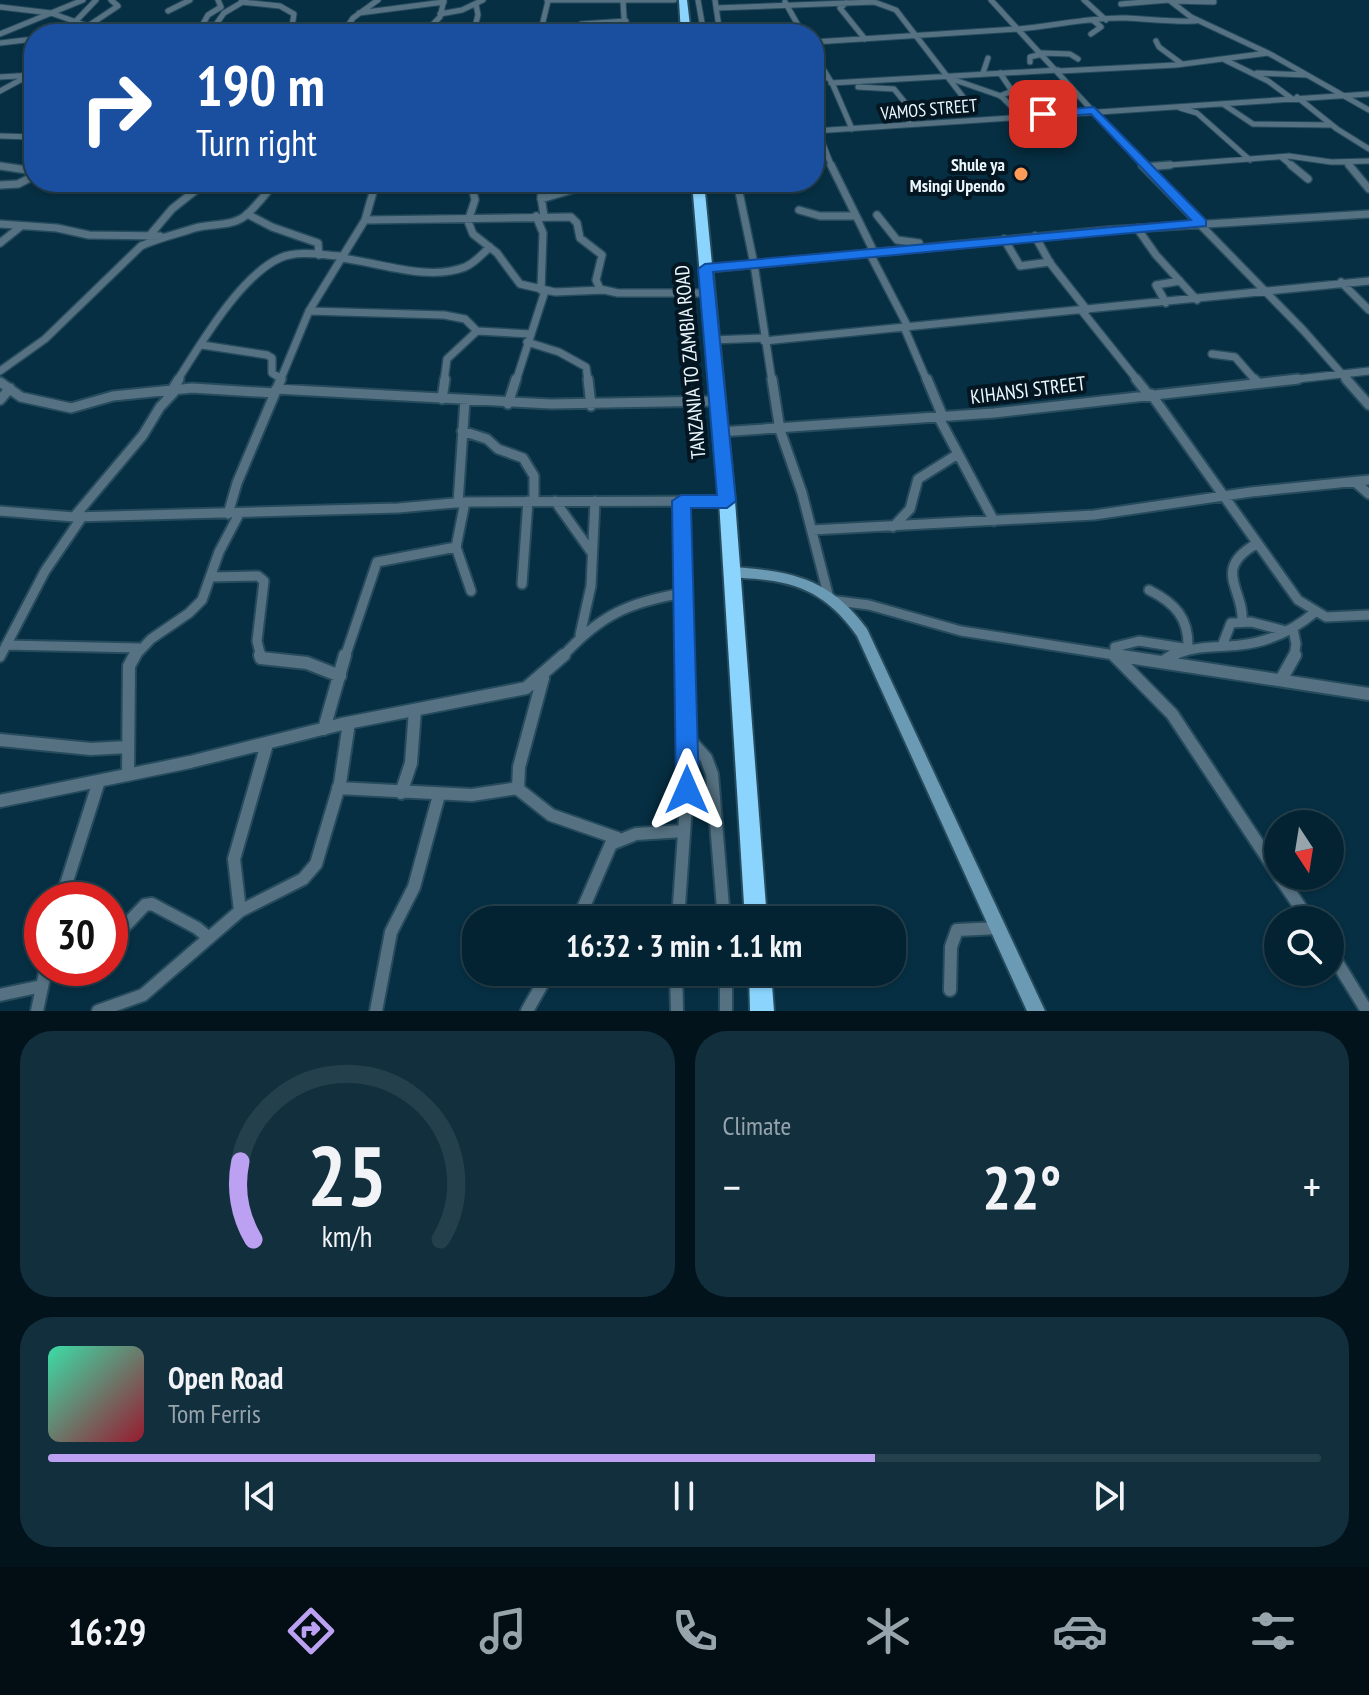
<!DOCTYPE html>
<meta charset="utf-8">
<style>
:root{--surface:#042332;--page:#122f3e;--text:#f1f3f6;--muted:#97a4ac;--line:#25404d;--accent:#bca0f2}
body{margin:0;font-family:"PT Sans Narrow",sans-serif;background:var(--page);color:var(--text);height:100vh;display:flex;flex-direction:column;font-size:30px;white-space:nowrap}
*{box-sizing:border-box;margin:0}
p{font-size:26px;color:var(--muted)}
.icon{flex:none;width:44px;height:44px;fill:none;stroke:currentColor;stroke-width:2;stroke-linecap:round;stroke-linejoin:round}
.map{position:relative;height:1011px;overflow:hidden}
.panel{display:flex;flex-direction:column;gap:20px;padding:20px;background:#02131c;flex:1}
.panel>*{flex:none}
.banner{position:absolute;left:24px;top:24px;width:800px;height:168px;border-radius:32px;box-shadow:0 2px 6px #0004,0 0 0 2px var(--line);background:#1a4fa0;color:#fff;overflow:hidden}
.needle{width:52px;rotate:168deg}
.tools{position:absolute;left:1264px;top:810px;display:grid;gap:16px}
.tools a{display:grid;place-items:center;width:80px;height:80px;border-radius:50%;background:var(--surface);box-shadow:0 2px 6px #0004,0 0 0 2px var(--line);font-size:40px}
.speed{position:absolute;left:24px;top:882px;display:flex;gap:16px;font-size:40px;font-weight:700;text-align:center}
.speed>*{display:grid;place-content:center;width:104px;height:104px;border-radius:50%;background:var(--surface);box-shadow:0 2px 6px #0004,0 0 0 2px var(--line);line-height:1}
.speed .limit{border:12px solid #d22;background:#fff;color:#111}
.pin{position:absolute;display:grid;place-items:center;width:68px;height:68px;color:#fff;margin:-34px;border-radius:16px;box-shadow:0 4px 12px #0006}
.me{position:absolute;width:88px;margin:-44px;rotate:0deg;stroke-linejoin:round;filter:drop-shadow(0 0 6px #0008)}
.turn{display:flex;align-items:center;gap:28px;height:168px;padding:0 40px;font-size:36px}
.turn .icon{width:104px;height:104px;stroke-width:2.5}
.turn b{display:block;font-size:56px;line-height:68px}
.big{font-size:60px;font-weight:700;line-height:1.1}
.panel .widget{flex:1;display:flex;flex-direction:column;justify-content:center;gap:12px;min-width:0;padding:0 28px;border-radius:32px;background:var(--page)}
.panel .dial{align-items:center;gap:0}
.dial svg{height:208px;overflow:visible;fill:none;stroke:var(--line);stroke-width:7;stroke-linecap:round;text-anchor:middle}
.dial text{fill:var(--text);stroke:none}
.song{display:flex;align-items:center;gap:24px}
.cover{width:96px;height:96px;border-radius:12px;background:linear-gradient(135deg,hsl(160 70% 55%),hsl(350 70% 35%))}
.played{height:8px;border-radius:4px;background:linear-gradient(90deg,var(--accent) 65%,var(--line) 65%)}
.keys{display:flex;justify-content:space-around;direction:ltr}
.heat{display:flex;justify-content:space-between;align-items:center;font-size:44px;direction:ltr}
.panel .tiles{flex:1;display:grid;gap:20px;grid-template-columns:1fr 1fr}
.widget:last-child{grid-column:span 2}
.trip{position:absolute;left:462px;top:906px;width:444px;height:80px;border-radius:32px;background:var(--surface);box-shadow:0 2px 6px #0004,0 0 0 2px var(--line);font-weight:700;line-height:80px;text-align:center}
.menu{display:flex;height:128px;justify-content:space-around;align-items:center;background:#020e14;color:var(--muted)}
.menu .icon{width:56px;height:56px}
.menu .current{color:var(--accent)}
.menu b{font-size:36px;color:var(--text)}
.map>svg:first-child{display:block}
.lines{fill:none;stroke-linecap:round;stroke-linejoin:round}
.street-far3-casing{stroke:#264b5d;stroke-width:7}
.street-far2-casing{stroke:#264b5d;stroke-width:10}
.street-far1-casing{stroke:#264b5d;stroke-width:13}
.street-casing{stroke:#264b5d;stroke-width:16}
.secondary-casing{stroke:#264b5d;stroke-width:4}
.highway-casing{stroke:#264b5d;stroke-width:4}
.street-far3{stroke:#567282;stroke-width:5}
.street-far2{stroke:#567282;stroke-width:7}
.street-far1{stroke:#567282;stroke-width:9}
.street{stroke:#567282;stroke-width:12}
.secondary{fill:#6b9ab4;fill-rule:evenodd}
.highway{fill:#8ad4fd;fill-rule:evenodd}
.route{fill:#1a73e8;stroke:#114b97;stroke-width:2}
.poi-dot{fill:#fe9c57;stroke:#031621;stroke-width:3}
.labels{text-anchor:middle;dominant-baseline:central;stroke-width:8;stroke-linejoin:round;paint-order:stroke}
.far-street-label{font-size:18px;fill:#ecf6fd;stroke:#031621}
.far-poi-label{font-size:18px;font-weight:bold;fill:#ecf6fd;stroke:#031621;text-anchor:end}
.street-label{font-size:20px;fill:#ecf6fd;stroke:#031621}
</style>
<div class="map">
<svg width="1369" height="1011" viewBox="0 0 1369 1011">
<rect width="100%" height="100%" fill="#062f43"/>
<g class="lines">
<defs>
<path id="street-far3" d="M547,0H674
M698,0L704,34
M715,0L720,34
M991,0L1144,167
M1084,0L1106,20
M623,1L625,34
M1170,1L1214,2
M241,2L280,6L294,14L292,26
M785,2L803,34
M846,3L840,8L865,39
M1121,4L1169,0L1191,17L1270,54L1369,110
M0,7L51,13L96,29
M716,8L874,2L896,10L970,106
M168,11L190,0
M359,13L444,2
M440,14L462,10L483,0
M75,22L96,0
M212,25L203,24L208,15L221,7L218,0
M85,28L118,6L111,0
M1018,29C1054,26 1089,17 1126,18C1149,19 1172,22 1196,21
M212,30L224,13L246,0
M345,30L353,18L378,0
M0,34L83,0
M78,34L299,26L406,34
M440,34L427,33V30L440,17L444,0
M473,34L478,15L476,4
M540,34L548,1
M573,34L581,24L626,21
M1091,34L1101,27L1094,21
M1156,41L1159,47L1182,64
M814,42L1017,29
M0,43L34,39
M1042,53L1070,54L1078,59
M814,54L833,85L852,129
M1225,60L1268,81L1291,98
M1030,62V57L1042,54
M1060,71L1176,65L1268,53
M983,73L988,58
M1000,73L1012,91L1000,96
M1257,73L1307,75
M814,76L828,78
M0,77L34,75
M952,79L1001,96L1021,116
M831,83L1058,70
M858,87L894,89L907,105L909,124
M0,91L26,77
M1297,97L1337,129L1369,149
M1223,104L1253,124L1331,125
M1180,108L1197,113L1250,160
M814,131L1369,94
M818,131L832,167
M0,136L34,137
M1281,157L1293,167
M1347,162L1351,167
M0,166L7,167
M1144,167L1289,156L1331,162L1369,161"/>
<path id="street-far2" d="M831,165L874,252
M1142,165L1304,331L1348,381
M1291,165L1308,179
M1349,165L1369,189
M0,166L34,171
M1144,167L1170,165
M265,182L298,185L367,182
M544,182L541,197L544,216
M737,182L754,264L772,381
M0,185L18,184L34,176
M541,199L578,188L653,182
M799,210L820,216H855
M247,214L272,227L318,243L319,255
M877,215L897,240L919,243
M536,216L543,233L541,290
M469,218L475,200L471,182
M467,219L473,234L497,253L520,284L555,292L604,290
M365,220L571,217L577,223L580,238L602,255L596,280L600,289L618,293H707
M0,224L57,228L89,235L160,236
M1137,228L1156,255L1197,300
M150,235L172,209L206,182
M1035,236L1050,263L1087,310
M1004,239L1020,266L1050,262
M0,243L20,227
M869,252L908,327
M340,258C379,262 427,282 465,267C475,263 482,254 490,247
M705,269L1110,230L1369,214
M1341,282L1369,310
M1166,303L1156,285L1180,281
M309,311L444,315L465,319L477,331L530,334
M1082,311L1138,381
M904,327L927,381
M712,340L764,338
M764,341L1369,281
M527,342L559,352L586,367L588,381
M202,345L267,355L272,358V373L280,378
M1212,354L1235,357L1256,381
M0,371L45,339L141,246C158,238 177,234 195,228C211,223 231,227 245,216C256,207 265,194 275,183
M177,381C200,345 240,276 280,258C298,250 322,255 341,256
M280,381L309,311L365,220L376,182
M444,381L447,359L477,331
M516,381L545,291
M1280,381L1369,371"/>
<path id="street-far1" d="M588,379L591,406
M772,379L780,430L802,493L828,594
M927,379L943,417
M1136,379L1148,394
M1254,379L1258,383
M1346,379L1369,405
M0,382L21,397L71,408L113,396L192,388L274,393
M276,389L551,404L717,401
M172,390L179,379
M1151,394L1298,600L1326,617L1369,615
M442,399L445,379
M0,400L10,388
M508,404L516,379
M939,418L994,521
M462,431L487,439L498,449L523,458L534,476V501
M720,432L994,413L1298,379
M1355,482L1369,494
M555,501L592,553
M681,501L684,657
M465,502L456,547L471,591
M458,503L465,400
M0,511L74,517L398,508L465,502L727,501
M228,514L237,483L281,379
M74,517L143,435L160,407L176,390
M893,527L910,509L918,479L958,454
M812,530L1094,515L1251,492L1369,480
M211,577L258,576L264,581L257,641L261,657
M522,584L528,501
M1149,590C1175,603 1189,618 1188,648
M837,601L869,605L961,631L1127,657
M1242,622C1245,590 1211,570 1256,544
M1293,629L1296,644L1294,657
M580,635L591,586L595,501
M6,645L138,648
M1222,646L1231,623L1251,622L1286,631
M1115,653V647L1139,641L1183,648
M1113,654L1116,657
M0,657L45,571L82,517
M134,657L151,639L189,613L202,600L219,552L239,514
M345,657L377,562L456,547
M562,657C600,615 629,602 684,593
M1171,657C1193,645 1216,648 1240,645C1268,642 1294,630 1315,612"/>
<path id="street" d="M260,655L261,658L307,663L340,676
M1114,655L1172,714L1278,874
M1115,655L1369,694
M1163,662L1174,655
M543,678L519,767L518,789L551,815L617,838
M1281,680L1295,655
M324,729L345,655
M687,737L706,758L712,774L724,920
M0,740L91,749L128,747
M128,775L129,666L135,655
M338,788L472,795L518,788
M401,793L411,763L415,710
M0,801L190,762L342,724L526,688L564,655
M1279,876L1309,920
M61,900L99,781
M240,911L234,859L267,744
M578,920L611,844L636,834L684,831
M678,920L687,790L684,655
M110,942L145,905L152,904L197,928L209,938
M1330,951L1367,1011
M676,972L677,1011
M726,972V1011
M950,990L951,947L957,930L998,928
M0,995L42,986
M37,1011L46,968
M98,1011L143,995L240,911L303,879L316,864L340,783L349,723
M376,1011L391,932L414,887L439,795
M527,1011L549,972"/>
<path id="secondary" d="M732,567C791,571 830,578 867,629L1045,1011H1027L857,636C833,602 808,585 766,580C753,578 740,579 727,575L726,572L727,569Z"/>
<path id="highway" d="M679,0H687L691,34H681Z
M692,182H704L735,501L767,920H745L719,501Z
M749,972H771L774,1011H750Z"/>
</defs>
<use href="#street-far3" class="street-far3-casing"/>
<use href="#street-far2" class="street-far2-casing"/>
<use href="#street-far1" class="street-far1-casing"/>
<use href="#street" class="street-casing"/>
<use href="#secondary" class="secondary-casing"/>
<use href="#highway" class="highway-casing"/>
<use href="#street-far3" class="street-far3"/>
<use href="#street-far2" class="street-far2"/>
<use href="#street-far1" class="street-far1"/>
<use href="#street" class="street"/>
<use href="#secondary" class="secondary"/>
<use href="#highway" class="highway"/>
</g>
<path class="route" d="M1094,107L1206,220V226L713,272L736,501L727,508H691L699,790L695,797L687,800L679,797L676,790L672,501L681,495H717L698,269L705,264L1191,220L1091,114L1043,118L1038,114L1043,111Z"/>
<circle class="poi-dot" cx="1021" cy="174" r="8"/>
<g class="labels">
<g class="far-street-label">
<text transform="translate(929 109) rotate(-5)">VAMOS STREET</text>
</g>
<g class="far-poi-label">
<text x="1005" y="164">Shule ya<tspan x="1005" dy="21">Msingi Upendo</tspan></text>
</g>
<g class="street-label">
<text transform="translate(690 362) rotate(-95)">TANZANIA TO ZAMBIA ROAD</text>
<text transform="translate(1028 390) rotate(-7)">KIHANSI STREET</text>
</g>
</g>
</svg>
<div class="tools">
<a><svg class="needle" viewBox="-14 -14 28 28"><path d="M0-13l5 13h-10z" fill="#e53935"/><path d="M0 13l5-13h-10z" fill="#97a4ac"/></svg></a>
<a><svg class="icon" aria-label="search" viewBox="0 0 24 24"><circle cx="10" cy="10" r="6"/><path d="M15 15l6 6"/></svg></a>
</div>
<div class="speed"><div class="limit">30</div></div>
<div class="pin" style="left:1043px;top:114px;background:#d93025"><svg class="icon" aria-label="arrive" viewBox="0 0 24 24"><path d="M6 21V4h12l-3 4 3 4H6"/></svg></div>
<svg class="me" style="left:687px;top:790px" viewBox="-20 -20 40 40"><path d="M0-17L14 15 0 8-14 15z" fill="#1a73e8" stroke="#fff" stroke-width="4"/></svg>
<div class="trip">16:32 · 3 min · 1.1 km</div>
<div class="banner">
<div class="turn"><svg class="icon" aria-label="right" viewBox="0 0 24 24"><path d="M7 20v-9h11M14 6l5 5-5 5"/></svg><div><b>190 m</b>Turn right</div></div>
</div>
</div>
<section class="panel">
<div class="tiles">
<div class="widget dial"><svg viewBox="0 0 100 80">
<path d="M14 69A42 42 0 1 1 86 69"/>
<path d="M14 69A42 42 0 0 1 9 39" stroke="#bca0f2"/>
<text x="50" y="56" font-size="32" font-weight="700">25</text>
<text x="50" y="72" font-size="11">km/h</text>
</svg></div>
<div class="widget"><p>Climate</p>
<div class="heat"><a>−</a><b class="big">22°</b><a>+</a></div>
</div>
<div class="widget">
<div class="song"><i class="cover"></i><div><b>Open Road</b><p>Tom Ferris</p></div></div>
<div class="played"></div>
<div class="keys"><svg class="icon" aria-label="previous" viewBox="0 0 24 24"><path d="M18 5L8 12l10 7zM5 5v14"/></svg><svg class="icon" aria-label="pause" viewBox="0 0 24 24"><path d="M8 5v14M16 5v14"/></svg><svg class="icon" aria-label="next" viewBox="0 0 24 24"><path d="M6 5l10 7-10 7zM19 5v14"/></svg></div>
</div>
</div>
</section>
<nav class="menu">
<b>16:29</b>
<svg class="icon current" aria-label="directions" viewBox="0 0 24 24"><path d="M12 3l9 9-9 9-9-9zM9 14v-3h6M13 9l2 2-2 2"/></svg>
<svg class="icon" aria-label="music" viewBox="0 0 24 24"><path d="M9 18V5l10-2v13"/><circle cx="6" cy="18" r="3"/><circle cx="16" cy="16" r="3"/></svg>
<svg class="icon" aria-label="phone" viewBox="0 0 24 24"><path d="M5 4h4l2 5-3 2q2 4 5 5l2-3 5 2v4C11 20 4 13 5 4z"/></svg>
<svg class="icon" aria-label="climate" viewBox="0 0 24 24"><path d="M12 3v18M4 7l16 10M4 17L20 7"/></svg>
<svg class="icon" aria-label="car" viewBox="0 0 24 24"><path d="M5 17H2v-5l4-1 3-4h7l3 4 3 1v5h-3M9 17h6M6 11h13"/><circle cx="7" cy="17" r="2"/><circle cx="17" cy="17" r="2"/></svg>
<svg class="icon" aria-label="filters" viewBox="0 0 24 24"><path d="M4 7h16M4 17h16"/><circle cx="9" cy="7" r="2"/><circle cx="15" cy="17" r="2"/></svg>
</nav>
